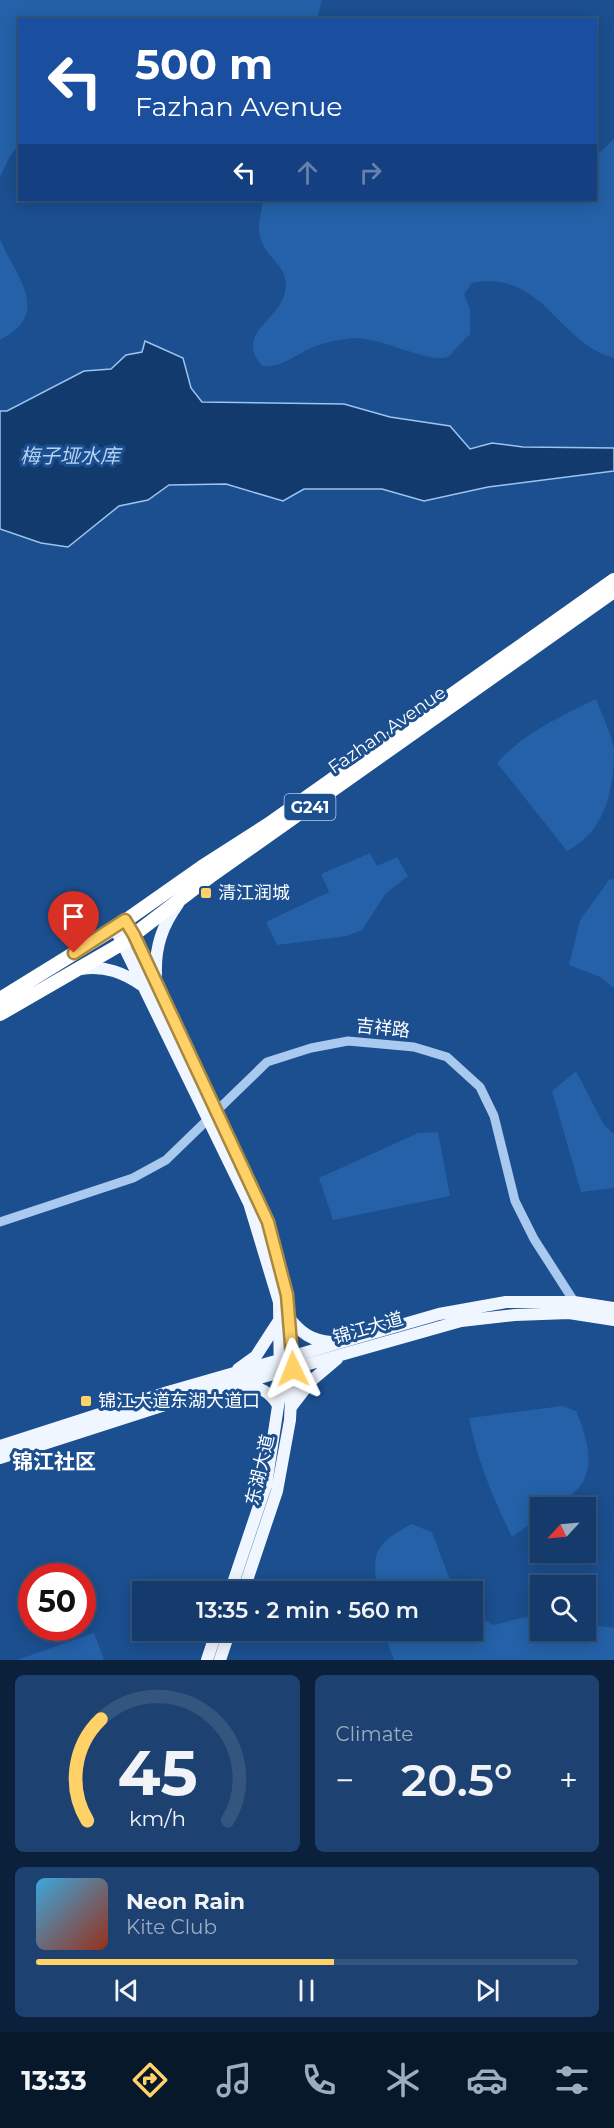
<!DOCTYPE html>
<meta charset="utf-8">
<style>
:root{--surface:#143b6b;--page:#1d4271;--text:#f1f3f6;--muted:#9dadc1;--line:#33557e;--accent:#ffd166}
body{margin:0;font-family:Montserrat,"Noto Sans SC",sans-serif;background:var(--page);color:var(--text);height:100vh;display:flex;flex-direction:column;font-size:22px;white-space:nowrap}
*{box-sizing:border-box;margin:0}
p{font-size:20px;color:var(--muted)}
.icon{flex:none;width:33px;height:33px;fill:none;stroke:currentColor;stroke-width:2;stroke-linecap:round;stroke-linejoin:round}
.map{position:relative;height:1660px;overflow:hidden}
.details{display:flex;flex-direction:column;gap:15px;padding:15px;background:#0b203b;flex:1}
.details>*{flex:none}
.top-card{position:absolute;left:18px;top:18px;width:579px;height:183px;border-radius:0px;box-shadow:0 3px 15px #0003,0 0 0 2px var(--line);background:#1a4fa0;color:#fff;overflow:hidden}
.needle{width:39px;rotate:244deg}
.tools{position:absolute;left:530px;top:1497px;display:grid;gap:12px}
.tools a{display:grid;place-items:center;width:66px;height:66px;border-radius:0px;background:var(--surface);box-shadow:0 3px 15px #0003,0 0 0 2px var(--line);font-size:30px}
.speed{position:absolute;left:18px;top:1563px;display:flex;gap:12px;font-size:30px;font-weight:700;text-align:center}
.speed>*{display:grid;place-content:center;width:78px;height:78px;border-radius:50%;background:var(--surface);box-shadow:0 3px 15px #0003,0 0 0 2px var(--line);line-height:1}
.speed .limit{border:9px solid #d22;background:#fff;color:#111}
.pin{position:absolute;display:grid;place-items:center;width:51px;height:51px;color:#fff;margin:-62px -26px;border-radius:50% 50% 50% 0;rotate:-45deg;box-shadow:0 0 6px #0007}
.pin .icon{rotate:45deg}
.me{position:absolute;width:66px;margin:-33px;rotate:358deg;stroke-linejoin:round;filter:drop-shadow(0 0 4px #0008)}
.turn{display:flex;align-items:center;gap:21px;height:126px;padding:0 18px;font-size:27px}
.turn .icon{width:78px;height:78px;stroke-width:2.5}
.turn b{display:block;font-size:42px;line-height:51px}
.lanes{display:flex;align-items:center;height:57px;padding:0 18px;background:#0003;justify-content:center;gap:30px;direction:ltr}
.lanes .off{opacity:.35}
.big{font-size:45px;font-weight:600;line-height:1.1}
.details .widget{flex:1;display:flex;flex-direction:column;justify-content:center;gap:9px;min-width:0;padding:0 21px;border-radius:9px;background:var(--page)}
.details .dial{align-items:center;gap:0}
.dial svg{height:156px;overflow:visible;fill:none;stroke:var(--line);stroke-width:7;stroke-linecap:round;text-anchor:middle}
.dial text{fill:var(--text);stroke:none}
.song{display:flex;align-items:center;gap:18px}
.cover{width:72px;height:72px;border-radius:9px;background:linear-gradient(135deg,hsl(200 70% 55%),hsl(10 70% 35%))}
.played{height:6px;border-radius:3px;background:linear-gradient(90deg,var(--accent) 55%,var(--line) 55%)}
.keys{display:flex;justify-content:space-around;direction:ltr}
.heat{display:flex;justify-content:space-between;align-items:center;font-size:33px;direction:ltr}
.details .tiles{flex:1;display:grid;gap:15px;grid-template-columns:1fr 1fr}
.widget:last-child{grid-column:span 2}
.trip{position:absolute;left:132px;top:1581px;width:351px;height:60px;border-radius:0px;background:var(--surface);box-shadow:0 3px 15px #0003,0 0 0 2px var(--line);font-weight:600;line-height:60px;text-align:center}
.menu{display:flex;height:96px;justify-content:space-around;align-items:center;background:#08182b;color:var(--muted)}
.menu .icon{width:42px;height:42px}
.menu .current{color:var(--accent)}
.menu b{font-size:27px;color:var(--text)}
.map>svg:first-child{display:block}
.green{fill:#2461a8}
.water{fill:#123a6d;stroke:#9cc4f0;stroke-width:1.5}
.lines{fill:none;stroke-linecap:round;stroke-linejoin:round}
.minor{stroke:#a9c9ee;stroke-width:9}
.major{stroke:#f0f6ff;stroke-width:12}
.highway{stroke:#fff;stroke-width:14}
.route-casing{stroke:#a68842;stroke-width:15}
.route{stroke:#ffd166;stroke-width:10}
.poi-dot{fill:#ffd166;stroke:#1b4f8f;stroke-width:2}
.labels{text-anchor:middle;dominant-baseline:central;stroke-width:6;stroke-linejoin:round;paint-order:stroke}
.shield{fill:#1b4f8f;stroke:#bbcadd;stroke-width:1.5}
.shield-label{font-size:16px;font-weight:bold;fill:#fff}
.street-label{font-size:18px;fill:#fff;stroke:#1b4f8f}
.poi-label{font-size:18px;fill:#fff;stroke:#1b4f8f;text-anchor:start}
.water-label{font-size:20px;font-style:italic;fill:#b5d3f5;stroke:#1b4f8f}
.quarter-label{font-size:21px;font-weight:bold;fill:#fff;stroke:#1b4f8f}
</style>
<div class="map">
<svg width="614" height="1660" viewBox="0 0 614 1660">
<rect width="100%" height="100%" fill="#1b4f8f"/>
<path class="green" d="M0,0H322L317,19L20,20L19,145L10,156L0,177Z
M614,139V358C557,343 543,269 472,283L464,294L470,309V334L448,357C426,363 383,338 354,338C340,339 326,342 313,347C295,355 282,368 262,366C234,332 279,322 285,292C290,266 268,261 261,240C256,227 262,213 263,200H596V156Z
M0,239C16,278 53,312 0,340Z
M596,699C602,715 610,731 614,748C614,790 606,831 567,851L497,763C523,733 560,717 596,699Z
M370,853L377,866L397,857L408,876L386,893L362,930L347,936L277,945L266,922L329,892L321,874Z
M614,879V988L600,977L569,965L580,920L609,880Z
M576,1071L604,1125L614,1134V1188L581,1192L552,1091Z
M438,1132L450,1196L333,1220L319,1178L418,1133Z
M562,1406L576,1411C588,1439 599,1475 570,1496C559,1504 553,1508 540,1508V1517L512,1537C493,1498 477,1460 469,1418Z
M411,1524L432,1532L454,1591H377C372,1550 375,1545 411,1524Z
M473,1614L493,1625L526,1617L540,1618V1630H585V1624L614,1628V1660H394L383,1631L472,1630Z
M94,1633L104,1660H17Z"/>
<path class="water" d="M145,341L183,358L191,388L202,402L344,404L390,417L450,426L470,449L492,443L523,447L614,448V471L488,487L424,501L382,489H304L283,501L226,484L169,485L148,500L119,506L68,547L41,543L0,529V411H7L84,371L111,369L126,355L142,352Z"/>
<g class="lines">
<path class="minor" d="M0,1222L133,1178L166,1160L267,1062L311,1048L348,1041L414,1047L447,1057L480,1087L494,1116L515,1201L534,1239L577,1306"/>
<path class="major" d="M125,920L268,1222L287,1295L293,1357L290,1420L277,1491L243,1592
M115,928L249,1203L279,1302L280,1393L266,1485L230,1592
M81,969C105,965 124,973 143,986
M156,974C155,947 162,926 178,904
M289,1318C301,1333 312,1341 331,1342
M238,1369L256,1356L278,1322
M245,1385C261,1388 269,1391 278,1405
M291,1407L311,1381L337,1359
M0,1446L168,1392L439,1314L506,1302H574L614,1308
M0,1458L171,1403L461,1321L515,1315L569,1313L614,1320
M207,1660L217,1630
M220,1660L230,1630"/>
<path class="highway" d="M0,999L115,928L202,867L269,824L614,580
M0,1014L123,943L212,875L614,591"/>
</g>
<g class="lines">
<defs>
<path id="route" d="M74,953L125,920L134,935L268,1222L287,1295L293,1369"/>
</defs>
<use href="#route" class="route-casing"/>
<use href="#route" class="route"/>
</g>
<g class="poi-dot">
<rect x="200" y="887" width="12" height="12" rx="3"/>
<rect x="80" y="1395" width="12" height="12" rx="3"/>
</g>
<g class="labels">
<rect class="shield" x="284.5" y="794" width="51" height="26" rx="4.5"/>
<g class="shield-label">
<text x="310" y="807">G241</text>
</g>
<g class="street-label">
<text transform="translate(387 730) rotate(-35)">Fazhan Avenue</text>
<text transform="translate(383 1028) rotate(6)">吉祥路</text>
<text transform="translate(368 1328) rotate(-16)">锦江大道</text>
<text transform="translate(260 1470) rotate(-77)">东湖大道</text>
</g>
<g class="poi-label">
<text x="218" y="893">清江润城</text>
<text x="98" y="1401">锦江大道东湖大道口</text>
</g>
<g class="water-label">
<text x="70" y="456">梅子垭水库</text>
</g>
<g class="quarter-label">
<text x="54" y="1461">锦江社区</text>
</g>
</g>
</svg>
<div class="tools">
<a><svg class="needle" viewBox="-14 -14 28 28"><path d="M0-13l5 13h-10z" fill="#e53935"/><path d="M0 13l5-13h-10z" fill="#9dadc1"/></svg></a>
<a><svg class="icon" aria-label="search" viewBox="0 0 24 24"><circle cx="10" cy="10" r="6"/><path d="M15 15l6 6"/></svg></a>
</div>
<div class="speed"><div class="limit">50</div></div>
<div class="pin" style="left:74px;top:953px;background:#d93025"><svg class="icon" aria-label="arrive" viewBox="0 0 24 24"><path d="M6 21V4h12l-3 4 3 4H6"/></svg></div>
<svg class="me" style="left:293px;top:1369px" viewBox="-20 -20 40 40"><path d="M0-17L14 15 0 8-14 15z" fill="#ffd166" stroke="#fff" stroke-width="4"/></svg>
<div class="trip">13:35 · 2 min · 560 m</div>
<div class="top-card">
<div class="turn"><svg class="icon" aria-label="left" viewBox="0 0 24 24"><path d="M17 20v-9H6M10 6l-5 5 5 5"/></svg><div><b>500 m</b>Fazhan Avenue</div></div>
<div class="lanes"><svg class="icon" aria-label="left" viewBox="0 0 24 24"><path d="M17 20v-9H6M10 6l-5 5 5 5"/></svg><svg class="icon off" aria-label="ahead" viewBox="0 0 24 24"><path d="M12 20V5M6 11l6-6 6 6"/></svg><svg class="icon off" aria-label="right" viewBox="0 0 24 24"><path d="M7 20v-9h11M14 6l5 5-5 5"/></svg></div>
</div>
</div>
<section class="details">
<div class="tiles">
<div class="widget dial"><svg viewBox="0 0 100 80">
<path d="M14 69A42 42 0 1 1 86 69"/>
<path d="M14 69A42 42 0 0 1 21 17" stroke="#ffd166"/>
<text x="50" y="56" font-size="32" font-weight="700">45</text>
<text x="50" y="72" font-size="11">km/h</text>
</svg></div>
<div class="widget"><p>Climate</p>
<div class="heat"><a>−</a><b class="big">20.5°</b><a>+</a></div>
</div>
<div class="widget">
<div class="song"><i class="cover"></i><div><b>Neon Rain</b><p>Kite Club</p></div></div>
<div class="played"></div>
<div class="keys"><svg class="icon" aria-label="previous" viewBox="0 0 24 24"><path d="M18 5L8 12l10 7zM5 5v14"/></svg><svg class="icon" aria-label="pause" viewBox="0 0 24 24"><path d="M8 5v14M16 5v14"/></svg><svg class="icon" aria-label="next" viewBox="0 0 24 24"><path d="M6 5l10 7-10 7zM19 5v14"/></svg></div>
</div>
</div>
</section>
<nav class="menu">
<b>13:33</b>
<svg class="icon current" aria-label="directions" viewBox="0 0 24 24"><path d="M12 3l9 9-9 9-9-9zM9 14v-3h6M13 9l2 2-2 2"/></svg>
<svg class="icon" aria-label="music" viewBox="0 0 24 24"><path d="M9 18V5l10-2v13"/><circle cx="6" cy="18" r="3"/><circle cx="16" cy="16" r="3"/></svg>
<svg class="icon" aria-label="phone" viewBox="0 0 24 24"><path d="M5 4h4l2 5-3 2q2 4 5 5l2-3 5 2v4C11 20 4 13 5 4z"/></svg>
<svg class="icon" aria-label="climate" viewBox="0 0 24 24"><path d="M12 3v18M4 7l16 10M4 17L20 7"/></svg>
<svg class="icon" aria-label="car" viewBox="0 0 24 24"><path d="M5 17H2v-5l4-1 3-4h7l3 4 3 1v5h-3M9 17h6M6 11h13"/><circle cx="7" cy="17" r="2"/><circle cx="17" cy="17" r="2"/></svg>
<svg class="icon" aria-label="filters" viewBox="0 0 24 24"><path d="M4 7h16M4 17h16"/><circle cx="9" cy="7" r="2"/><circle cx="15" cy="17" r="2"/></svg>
</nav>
